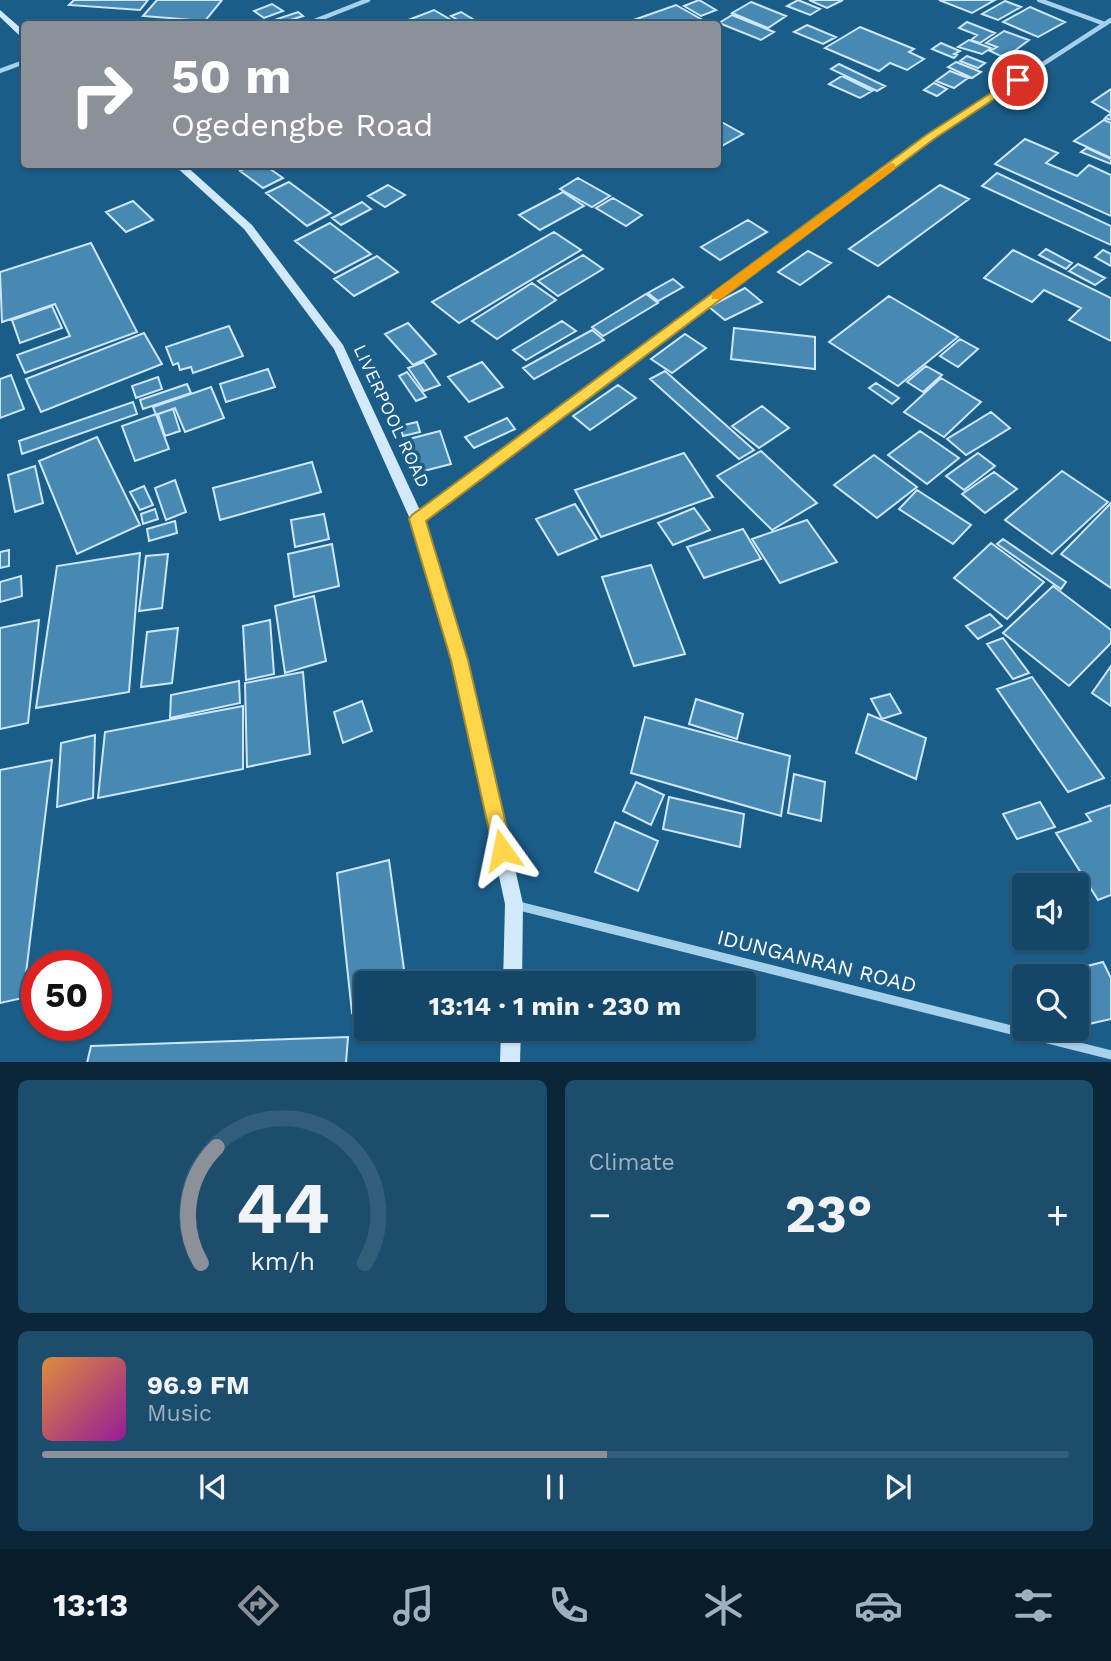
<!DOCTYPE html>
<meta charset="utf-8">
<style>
:root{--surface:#144667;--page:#1d4d6d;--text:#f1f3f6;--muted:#9db1c0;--line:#335e7b;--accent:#8c9099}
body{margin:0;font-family:"Work Sans",sans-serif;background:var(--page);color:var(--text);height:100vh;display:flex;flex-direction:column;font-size:26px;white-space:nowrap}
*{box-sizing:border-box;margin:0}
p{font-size:23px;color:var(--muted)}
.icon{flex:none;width:38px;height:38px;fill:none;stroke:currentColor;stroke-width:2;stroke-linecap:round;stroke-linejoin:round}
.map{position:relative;height:1062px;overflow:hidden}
.panel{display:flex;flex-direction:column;gap:18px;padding:18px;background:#0b2639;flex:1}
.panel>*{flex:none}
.hud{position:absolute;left:21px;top:21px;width:700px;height:147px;border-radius:7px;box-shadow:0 2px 5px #0004,0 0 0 2px var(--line);background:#8c9099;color:#fff;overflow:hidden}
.tools{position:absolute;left:1012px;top:873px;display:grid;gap:14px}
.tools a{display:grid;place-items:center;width:77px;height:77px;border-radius:7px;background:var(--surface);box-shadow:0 2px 5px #0004,0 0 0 2px var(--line);font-size:35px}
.speed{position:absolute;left:21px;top:950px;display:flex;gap:14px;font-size:35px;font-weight:700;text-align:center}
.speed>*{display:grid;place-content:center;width:91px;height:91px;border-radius:50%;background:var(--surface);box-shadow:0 2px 5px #0004,0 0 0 2px var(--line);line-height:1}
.speed .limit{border:10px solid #d22;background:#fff;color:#111}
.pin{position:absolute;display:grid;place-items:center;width:60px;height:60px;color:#fff;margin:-30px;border:4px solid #fff;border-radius:50%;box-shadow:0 2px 7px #0007}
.me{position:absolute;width:77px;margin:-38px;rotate:348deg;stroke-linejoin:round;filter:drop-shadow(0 0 5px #0008)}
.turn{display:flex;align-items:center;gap:24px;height:147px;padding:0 35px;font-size:32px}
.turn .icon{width:91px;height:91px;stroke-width:2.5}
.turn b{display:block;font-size:49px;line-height:60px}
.big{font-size:52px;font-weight:700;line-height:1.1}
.panel .tile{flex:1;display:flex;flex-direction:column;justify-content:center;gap:10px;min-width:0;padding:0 24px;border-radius:10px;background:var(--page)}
.panel .dial{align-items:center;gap:0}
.dial svg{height:182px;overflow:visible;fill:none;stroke:var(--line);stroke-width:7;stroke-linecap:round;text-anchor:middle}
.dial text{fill:var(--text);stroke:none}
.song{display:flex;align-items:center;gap:21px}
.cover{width:84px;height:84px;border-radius:10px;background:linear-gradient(135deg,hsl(30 70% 55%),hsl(300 70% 35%))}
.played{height:7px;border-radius:4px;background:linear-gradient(90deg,var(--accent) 55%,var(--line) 55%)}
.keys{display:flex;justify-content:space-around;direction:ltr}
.heat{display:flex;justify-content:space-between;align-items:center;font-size:38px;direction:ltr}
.panel .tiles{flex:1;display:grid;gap:18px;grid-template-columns:1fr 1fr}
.tile:last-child{grid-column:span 2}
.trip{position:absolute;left:354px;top:971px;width:402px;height:70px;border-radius:7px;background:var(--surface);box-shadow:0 2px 5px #0004,0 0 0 2px var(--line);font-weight:700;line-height:70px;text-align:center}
.menu{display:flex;height:112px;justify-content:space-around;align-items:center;background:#081c29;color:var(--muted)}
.menu .icon{width:49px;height:49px}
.menu .on{color:var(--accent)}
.menu b{font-size:32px;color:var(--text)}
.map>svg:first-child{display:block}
.building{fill:#4889b3;stroke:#cbe7f9;stroke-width:2}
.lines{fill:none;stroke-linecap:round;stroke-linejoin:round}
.street-far3{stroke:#a5d1ec;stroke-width:4.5}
.street-far2{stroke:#a5d1ec;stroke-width:5}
.street-far1{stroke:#a5d1ec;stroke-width:7}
.street{stroke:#a5d1ec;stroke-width:9}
.secondary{fill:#d2e9f9;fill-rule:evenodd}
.route{fill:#ffd54a;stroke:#a68a30;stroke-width:2}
.slow{fill:#f59e0b}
.labels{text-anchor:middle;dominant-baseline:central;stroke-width:7;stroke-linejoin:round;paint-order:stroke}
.street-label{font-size:18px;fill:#fff;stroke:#1b5d89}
.near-street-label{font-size:21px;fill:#fff;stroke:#1b5d89}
</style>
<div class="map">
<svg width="1111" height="1063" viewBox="0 0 1111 1063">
<rect width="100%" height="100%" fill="#1b5d89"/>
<path class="building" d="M74,0H148L140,10L69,5Z
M157,0H222L205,21L143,16Z
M699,0L716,10L701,16L684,6Z
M798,0L820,9L810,15L787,6Z
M809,0H843L827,8Z
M939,0H995L972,13Z
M1005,1L1021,7L998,20L982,14Z
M751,2L786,16L768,28L732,13Z
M272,4L283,11L264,18L254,11Z
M676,5L708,23L632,24L628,22Z
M1030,7L1065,22L1038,37L1003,22Z
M434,10L458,24H398Z
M298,12L303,16L278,24L271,21Z
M461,12L476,21L464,24L451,16Z
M732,15L774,32L761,40L719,23Z
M967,22L995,33L980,43L971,40L977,35L959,28Z
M807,25L836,37L823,44L794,32Z
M860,27L914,49L909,52L924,59L907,70L890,63L879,71L825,48Z
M1004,31L1029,40L1005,58L990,51L997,47L986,43Z
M969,40L991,48L982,54L958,47Z
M941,43L960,51L954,54L957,55L954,58L932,49Z
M967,56L985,63L978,68L960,61Z
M956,62L981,72L972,78L948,67Z
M839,64L885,86L877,91L831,69Z
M950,71L968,78L954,88L936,81Z
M842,76L872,91L860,98L829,84Z
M934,83L947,89L937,96L924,90Z
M1111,89V120L1105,118L1111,113L1092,102Z
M718,120L743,134L720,147L718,145Z
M1104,120L1111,123V158L1074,141Z
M1025,139L1058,153L1046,163L1077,176L1089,165L1111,175V216L995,164Z
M1087,148L1111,159V164L1081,152Z
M254,164H263L283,178L263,188L240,171Z
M997,173L1111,226V245L982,186Z
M578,178L610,196L592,207L560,189Z
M289,182L331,213L307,226L266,193Z
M388,185L405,195L385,207L368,196Z
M940,185L969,199L878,266L849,249Z
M563,192L584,206L540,230L519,215Z
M613,198L642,215L626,226L596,208Z
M133,201L153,220L126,232L106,212Z
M362,202L371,209L341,225L332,218Z
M748,220L767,232L720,260L701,247Z
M330,223L371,254L335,273L295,241Z
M554,232L581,250L459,323L432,302Z
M91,243L137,332L25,373L17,355L70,336L55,304L2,322L0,272Z
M1046,249L1072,263L1066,269L1039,255Z
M1013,250L1111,298V341L1069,320L1081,308L1044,290L1032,302L984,278Z
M1103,250L1111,254V266L1095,257Z
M808,251L831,263L800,285L778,272Z
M583,255L603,269L558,296L538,281Z
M377,256L398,272L354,296L334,279Z
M1078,264L1105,278L1095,285L1069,271Z
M673,279L683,287L658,301L648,293Z
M532,283L556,300L497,339L472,321Z
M745,288L762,302L725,320L709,307Z
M646,294L658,303L603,336L592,327Z
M889,296L958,337L898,386L829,342Z
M52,306L62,328L20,343L12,320Z
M562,321L576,331L526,360L513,350Z
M408,323L436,354L413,365L385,334Z
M229,326L243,356L193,373L191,367L180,370L178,363L173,365L166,347Z
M734,328L815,337V369L731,359Z
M592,330L604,340L534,379L523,368Z
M144,333L162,364L41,412L26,379Z
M685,334L706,348L672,373L651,359Z
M960,339L978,349L958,367L940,356Z
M424,362L440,385L424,391L408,368Z
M482,362L503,387L469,402L448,377Z
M926,366L942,375L923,392L907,382Z
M268,369L275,387L226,402L220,384Z
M665,371L754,450L739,459L650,379Z
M407,372L426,397L416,401L399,376Z
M11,375L24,409L0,418V379Z
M158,377L162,389L136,398L132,386Z
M941,378L981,402L944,437L904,412Z
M876,383L899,398L892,404L869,388Z
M187,384L191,393L143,409L140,400Z
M618,385L636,398L590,430L573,416Z
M211,387L224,418L185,432L175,408L156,415L153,407Z
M133,402L137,414L22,454L19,441Z
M762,406L789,428L759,448L732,426Z
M173,409L180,431L165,436L158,414Z
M991,412L1010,428L966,455L947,439Z
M156,414L169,449L135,461L122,426Z
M507,418L515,429L474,448L465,437Z
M417,422L420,432L403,436L400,426Z
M440,431L451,464L416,473L405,440Z
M920,431L959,458L927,484L888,455Z
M97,437L140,525L77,554L39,461Z
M761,451L817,503L772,530L717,476Z
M684,453L713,497L601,537L575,490Z
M978,453L995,466L964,490L946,476Z
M874,455L917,487L877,518L834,485Z
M312,462L321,492L220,520L213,488Z
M35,466L43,503L15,512L8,475Z
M1062,471L1108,502L1052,554L1005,520Z
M994,472L1017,489L985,513L962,494Z
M175,480L186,512L166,520L155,488Z
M144,486L153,505L140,510L130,492Z
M917,490L971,525L953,544L899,509Z
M1111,503V588L1061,554Z
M575,504L597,539L558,555L536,519Z
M694,508L710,530L673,545L658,523Z
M155,509L158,519L143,524L141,514Z
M324,514L329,539L295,547L291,520Z
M807,520L837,562L780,583L752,539Z
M175,521L177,533L149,541L147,529Z
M743,529L761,559L704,578L687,547Z
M1003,539L1066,582L1061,589L997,544Z
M991,543L1044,582L1007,619L954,578Z
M332,544L339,586L294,597L288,554Z
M9,550V566L0,568V552Z
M140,553L129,692L36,708L57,566Z
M168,554L162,608L139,611L146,556Z
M651,565L685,654L634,666L602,577Z
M21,576L22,596L0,602V582Z
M1053,586L1111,630V643L1069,686L1003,633Z
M314,596L326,661L285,673L275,606Z
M990,614L1002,626L978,639L966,626Z
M39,620L28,723L0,729V628Z
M270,620L274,674L246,680L243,626Z
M178,628L172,683L141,687L147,632Z
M1003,638L1029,673L1013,679L987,644Z
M1111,666V706L1092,693Z
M303,672L310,754L247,767L245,683Z
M1032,677L1104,778L1068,792L997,689Z
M239,681L240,703L170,718L171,695Z
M890,694L901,713L882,719L871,699Z
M696,699L743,714L737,739L689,724Z
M362,701L372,731L343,743L334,712Z
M243,706V769L98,798L105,732Z
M868,714L926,738L916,779L856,753Z
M645,717L790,756L781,816L631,773Z
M95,735L93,798L57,807L61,743Z
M52,760L23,998L0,1003V770Z
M794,774L825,782L821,821L788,813Z
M636,782L664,795L651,825L623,811Z
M669,797L744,814L740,847L663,829Z
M1040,802L1055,827L1017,839L1003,814Z
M1111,805V895L1098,900L1056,833L1091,821L1086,814Z
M615,822L658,841L638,891L595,872Z
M389,860L406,984H366V1009L352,1013L337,873Z
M1103,962L1111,978V1019L1080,1026L1076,1018V976H1057L1056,974Z
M348,1037L346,1063H87L91,1046Z"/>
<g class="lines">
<path class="street-far3" d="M1039,0L1105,24
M307,24L368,0
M0,71L24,62
M865,185L930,137L1111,20"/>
<path class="street-far2" d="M556,415L868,183"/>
<path class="street-far1" d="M417,519L558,414"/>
<path class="street" d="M515,905L1111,1055"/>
<path class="secondary" d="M0,10L24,31V37H21L0,17Z
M173,164H184L252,225L343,345L424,519L468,660L523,904L522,984H503L505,904L452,660L410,519L334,349L244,229Z
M501,1029H521L520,1063H500Z"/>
</g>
<path class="route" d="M1014,78L1023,80L934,139L426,521L468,660L512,850L509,857L502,860L495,857L451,660L409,519L412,515L926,135Z"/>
<path class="slow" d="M891,163L895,164V169L721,299H712V293Z"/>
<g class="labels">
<g class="street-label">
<text transform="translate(392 416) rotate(65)">LIVERPOOL ROAD</text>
</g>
<g class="near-street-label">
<text transform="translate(817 961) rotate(14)">IDUNGANRAN ROAD</text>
</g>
</g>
</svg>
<div class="tools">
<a><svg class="icon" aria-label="sound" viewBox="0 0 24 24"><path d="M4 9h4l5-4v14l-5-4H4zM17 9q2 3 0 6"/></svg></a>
<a><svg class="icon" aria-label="search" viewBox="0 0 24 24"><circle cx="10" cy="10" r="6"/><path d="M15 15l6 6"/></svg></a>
</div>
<div class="speed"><div class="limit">50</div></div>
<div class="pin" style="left:1018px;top:80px;background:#d93025"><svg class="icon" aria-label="arrive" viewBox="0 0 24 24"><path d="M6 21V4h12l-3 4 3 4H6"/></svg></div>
<svg class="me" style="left:502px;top:850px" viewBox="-20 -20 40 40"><path d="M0-17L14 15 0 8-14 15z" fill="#ffd54a" stroke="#fff" stroke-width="4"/></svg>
<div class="trip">13:14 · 1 min · 230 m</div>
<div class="hud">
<div class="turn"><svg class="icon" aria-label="right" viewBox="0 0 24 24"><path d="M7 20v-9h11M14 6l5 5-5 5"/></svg><div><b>50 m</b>Ogedengbe Road</div></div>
</div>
</div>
<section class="panel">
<div class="tiles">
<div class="tile dial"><svg viewBox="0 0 100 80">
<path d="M14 69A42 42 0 1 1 86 69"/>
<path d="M14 69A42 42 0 0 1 21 18" stroke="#8c9099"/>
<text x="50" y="56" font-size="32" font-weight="700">44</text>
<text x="50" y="72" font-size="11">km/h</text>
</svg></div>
<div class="tile"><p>Climate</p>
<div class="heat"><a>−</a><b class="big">23°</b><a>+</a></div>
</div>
<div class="tile">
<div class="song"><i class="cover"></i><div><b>96.9 FM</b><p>Music</p></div></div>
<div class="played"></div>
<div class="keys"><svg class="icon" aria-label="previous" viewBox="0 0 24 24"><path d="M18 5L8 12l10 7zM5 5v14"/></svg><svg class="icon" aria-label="pause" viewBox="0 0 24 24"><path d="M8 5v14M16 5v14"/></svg><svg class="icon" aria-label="next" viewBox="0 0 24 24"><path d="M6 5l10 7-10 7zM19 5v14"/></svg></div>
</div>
</div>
</section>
<nav class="menu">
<b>13:13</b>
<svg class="icon on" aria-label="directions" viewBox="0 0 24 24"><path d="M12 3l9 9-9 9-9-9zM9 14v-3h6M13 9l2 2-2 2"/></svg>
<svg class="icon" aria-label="music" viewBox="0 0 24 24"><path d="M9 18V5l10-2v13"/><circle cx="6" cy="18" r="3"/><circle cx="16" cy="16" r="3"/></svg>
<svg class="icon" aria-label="phone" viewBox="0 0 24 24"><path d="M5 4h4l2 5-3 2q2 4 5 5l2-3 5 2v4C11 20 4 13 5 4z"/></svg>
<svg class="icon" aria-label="climate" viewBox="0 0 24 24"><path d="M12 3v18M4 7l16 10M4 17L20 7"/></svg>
<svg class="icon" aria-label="car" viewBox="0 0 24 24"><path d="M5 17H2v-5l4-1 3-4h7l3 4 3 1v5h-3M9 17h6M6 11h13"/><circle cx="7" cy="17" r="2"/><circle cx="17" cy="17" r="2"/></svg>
<svg class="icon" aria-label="filters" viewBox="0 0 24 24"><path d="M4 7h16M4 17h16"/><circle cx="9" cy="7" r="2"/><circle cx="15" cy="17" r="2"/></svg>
</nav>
